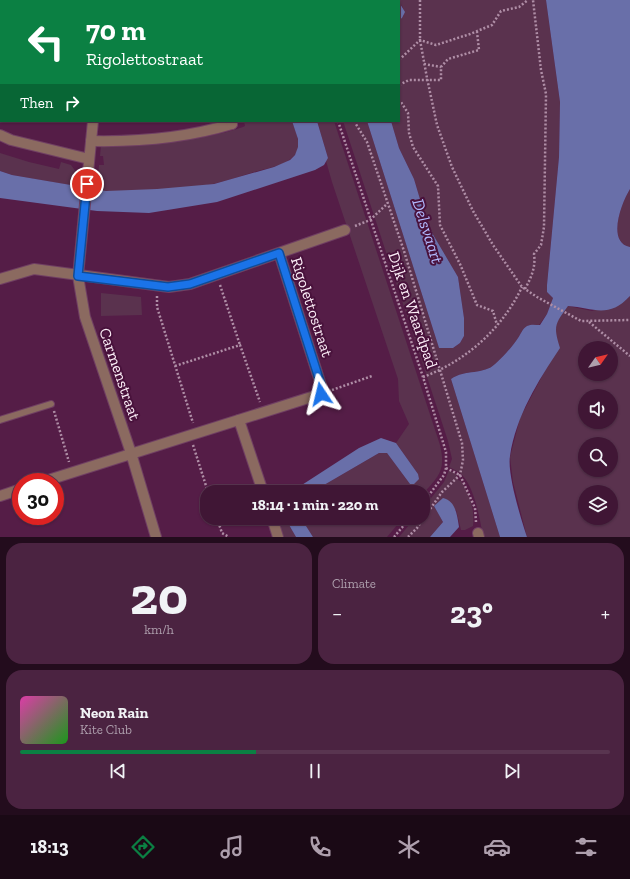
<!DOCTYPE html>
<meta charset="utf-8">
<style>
:root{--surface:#401635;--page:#4b2341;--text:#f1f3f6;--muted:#ae9fad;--line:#593550;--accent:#0b8043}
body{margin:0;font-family:"Zilla Slab",serif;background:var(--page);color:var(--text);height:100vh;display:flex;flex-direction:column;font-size:15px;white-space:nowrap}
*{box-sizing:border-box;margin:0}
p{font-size:13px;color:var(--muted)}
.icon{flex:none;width:22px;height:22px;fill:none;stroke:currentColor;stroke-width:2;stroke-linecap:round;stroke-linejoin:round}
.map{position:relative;height:537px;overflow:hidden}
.sheet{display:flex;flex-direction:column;gap:6px;padding:6px;background:#230c1d;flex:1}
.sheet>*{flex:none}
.hud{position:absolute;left:0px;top:0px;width:400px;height:122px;box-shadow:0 1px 3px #0004,0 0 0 1px var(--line);background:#0b8043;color:#fff;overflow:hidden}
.needle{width:26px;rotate:56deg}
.controls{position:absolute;left:578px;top:341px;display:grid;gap:8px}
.controls a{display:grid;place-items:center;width:40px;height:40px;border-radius:50%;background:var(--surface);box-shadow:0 1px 3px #0004,0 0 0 1px var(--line);font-size:20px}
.speed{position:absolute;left:12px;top:473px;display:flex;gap:8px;font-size:20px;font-weight:700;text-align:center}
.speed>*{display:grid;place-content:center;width:52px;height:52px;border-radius:50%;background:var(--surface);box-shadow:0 1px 3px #0004,0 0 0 1px var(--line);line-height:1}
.speed .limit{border:6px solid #d22;background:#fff;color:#111}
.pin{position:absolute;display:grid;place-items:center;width:34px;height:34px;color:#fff;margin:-17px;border:2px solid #fff;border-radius:50%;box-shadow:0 1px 4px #0007}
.me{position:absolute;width:44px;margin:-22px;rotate:350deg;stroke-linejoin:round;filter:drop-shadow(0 0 3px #0008)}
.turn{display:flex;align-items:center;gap:14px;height:84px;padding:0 20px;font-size:18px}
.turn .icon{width:52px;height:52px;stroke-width:2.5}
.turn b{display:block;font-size:28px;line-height:34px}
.then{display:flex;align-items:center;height:38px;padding:0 20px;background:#0003;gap:8px;font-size:15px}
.big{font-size:30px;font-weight:700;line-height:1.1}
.sheet .card{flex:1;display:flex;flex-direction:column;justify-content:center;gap:6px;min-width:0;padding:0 14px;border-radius:16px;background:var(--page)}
.sheet .dial{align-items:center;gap:0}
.dial b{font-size:52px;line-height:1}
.song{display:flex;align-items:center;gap:12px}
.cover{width:48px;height:48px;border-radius:6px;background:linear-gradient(135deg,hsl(320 70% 55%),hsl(120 70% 35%))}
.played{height:4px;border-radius:2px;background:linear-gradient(90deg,var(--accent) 40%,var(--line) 40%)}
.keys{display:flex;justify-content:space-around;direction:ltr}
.heat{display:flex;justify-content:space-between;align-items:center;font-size:22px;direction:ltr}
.sheet .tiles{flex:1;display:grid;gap:6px;grid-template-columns:1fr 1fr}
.card:last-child{grid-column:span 2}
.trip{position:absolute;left:200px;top:485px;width:230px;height:40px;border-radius:16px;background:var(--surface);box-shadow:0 1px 3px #0004,0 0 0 1px var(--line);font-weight:700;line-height:40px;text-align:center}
.tabs{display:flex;height:64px;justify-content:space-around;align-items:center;background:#1a0915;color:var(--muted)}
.tabs .icon{width:28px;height:28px}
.tabs .on{color:var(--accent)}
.tabs b{font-size:18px;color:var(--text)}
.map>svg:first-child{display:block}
.green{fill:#5a324e;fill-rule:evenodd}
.water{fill:#696fa9}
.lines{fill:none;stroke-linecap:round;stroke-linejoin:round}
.service-casing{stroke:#703f63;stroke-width:8}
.pedestrian-casing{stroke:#703f63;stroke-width:12}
.minor-casing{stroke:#703f63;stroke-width:12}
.path{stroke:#af8ea6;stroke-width:2.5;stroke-dasharray:2 2;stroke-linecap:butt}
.service{stroke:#8b6a60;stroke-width:6}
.pedestrian{stroke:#8b6a60;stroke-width:10}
.minor{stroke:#8b6a60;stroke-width:10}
.route-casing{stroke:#114b97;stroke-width:10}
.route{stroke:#1a73e8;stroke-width:7}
.labels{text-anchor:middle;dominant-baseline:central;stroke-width:4;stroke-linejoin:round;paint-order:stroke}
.street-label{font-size:16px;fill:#fdeff8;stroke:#49123c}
.water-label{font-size:17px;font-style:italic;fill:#b2bafe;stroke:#49123c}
</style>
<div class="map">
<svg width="630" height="537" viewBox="0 0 630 537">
<rect width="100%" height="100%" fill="#551d47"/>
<path class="green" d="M349,0H546L560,102L559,157L547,285V292L553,298L547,314L539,325C536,325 531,324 527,326C522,329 521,334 518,338C512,347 503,357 495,364C484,375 465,369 451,379L500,537H483C480,519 475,490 463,476C460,472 454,470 449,467L452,459L448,441L343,121H367L439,348H453L460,343L464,336V318L458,277L428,226L414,179L399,148L391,121H399V20C408,15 403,7 399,1Z
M244,121H292C296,132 303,146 294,156C286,165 269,168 258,171C243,175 228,181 213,184C182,189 128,194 97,190L99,165H104L103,156H100L101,145C149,142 197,143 243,127L245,126Z
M317,121H334L440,445C446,471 439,475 423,494V492H312L379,453H387L410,484L418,474L396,443L409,424L399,401L398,379L332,182L326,161L328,158Z
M0,153L29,162L59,169L61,162L71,165L76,172L75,186L12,175L0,171Z
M630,189V247C606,242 622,202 630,189Z
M101,293L141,297L142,315L101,316Z
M630,296V537H527L513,482L510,457L520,418L549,363L555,323L568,306L592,311L626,300ZM585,348H611V374H585ZM585,396H611V422H585ZM585,444H611V470H585ZM585,492H611V518H585Z
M449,470L456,474L458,480L461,481C470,495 475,509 473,526L465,530H461L456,510L435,507L443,522L430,537H399L415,518H423V508L444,482Z
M276,518H285L296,537H282Z
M301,518H403L387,537H313Z"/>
<path class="water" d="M546,0H630V189C622,202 606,242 630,247V296C609,319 593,308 568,306C555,324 553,326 560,348C538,381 516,416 510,456C507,474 521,519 527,537H500L451,379C465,369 484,375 495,364C503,357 512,347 518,338C521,334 522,329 527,326C531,324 536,325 540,325L547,314L553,298L547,292V285L559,157L560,102Z
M399,2L405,12L402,18L399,20Z
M292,121H317L328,158L324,165L315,170L217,202L149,213L97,211L0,198V171L12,175L106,191L157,189L214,184L274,167L290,160L295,155L298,147V139Z
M367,121H391L399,148L414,179L428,226L458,277L464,318V336L460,343L453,348H439Z
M381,438L396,443L418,474L419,479L414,484H410L387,453H379L312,492H291L359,448Z
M443,498C456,501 457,515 459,527L450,537H430L443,522L434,506Z
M285,518H301L313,537H296Z"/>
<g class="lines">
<defs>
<path id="service" d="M0,420L51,404"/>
<path id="pedestrian" d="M91,141C139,142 186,138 232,124
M239,420L263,492
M272,518L278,537"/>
<path id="minor" d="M9,0V1
M192,0V1
M60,1V0
M119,1V0
M93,121L78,276L85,317L131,453L156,537
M231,121L232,124
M0,135L11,140L89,159
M0,279L34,269L169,287L190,284L345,230
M42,482L321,394L322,388L279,253
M0,496L21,489
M478,533L479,537"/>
</defs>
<use href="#service" class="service-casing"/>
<use href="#pedestrian" class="pedestrian-casing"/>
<use href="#minor" class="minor-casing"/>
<path class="path" d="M298,0V1
M319,0V1
M420,0V40L427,78L437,125L452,167L473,211L493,245L522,287L537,297L581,321L630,320
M399,60L420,40L436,45L470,34L492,25L501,11L519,7L528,0
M0,63L1,64
M424,64L441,67
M399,85L409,80H441V67L448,59L479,50L477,32
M399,99L408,113L409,133L413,147L438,186L440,225L460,264L477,305L493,311L497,325
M338,121L423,377L446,452V468L444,475L423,503
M354,121L367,142L404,251L462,443L463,460L460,475L442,492L417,528L408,537
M355,226L370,220L387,204
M220,285L240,345
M525,289C531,278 536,267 534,254L541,245L544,227L546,94L541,70L533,0
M157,296V307L193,423
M589,322L630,356
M175,366L240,345L260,402
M423,377C466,361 502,329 522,287
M332,390L372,376
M54,411L69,462
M193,445L208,492
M446,468L460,475L475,508L476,522
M217,518L222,533L229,537
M394,537L410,518"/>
<use href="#service" class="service"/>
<use href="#pedestrian" class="pedestrian"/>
<use href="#minor" class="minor"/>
</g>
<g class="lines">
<defs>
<path id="route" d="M87,184L78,276L168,287L190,284L279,253L322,388L321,394"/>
</defs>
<use href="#route" class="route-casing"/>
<use href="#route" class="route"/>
</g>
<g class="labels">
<g class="street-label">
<text transform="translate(312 307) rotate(72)">Rigolettostraat</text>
<text transform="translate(413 310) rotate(71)">Dijk en Waardpad</text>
<text transform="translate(120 374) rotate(71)">Carmenstraat</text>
</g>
<g class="water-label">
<text transform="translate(428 231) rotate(72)">Delsvaart</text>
</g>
</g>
</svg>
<div class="controls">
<a><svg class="needle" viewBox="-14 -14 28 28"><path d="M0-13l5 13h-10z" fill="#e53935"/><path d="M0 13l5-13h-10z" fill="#ae9fad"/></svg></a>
<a><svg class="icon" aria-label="sound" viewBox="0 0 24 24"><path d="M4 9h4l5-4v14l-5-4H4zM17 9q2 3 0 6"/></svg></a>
<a><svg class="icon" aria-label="search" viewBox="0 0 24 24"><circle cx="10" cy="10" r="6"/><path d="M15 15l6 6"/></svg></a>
<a><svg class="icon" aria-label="layers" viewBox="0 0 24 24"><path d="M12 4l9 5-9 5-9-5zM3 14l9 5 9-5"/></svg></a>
</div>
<div class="speed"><div class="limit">30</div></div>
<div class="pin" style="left:87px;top:184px;background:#d93025"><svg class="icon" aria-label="arrive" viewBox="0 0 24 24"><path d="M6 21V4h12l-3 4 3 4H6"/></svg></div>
<svg class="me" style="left:321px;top:394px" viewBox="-20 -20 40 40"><path d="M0-17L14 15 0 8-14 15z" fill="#1a73e8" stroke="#fff" stroke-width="4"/></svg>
<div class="trip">18:14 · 1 min · 220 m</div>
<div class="hud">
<div class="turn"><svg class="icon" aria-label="left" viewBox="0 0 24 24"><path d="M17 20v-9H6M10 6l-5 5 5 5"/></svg><div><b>70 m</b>Rigolettostraat</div></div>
<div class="then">Then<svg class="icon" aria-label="right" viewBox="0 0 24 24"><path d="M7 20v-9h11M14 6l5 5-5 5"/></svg></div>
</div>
</div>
<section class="sheet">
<div class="tiles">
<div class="card dial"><b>20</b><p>km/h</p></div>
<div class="card"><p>Climate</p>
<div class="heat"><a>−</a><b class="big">23°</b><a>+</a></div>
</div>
<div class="card">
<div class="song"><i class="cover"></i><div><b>Neon Rain</b><p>Kite Club</p></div></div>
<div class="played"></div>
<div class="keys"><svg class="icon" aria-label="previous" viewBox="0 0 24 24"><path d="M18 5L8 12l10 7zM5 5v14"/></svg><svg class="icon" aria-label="pause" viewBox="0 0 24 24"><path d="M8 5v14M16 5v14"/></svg><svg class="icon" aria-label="next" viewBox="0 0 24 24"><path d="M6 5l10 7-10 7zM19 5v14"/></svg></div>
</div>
</div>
</section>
<nav class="tabs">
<b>18:13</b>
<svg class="icon on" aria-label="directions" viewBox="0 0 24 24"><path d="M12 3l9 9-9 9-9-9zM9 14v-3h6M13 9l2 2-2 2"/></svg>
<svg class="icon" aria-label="music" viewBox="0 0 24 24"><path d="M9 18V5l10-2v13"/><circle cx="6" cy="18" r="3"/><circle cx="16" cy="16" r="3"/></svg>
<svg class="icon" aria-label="phone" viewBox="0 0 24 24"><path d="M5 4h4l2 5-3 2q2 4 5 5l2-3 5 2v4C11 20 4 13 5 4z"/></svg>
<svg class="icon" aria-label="climate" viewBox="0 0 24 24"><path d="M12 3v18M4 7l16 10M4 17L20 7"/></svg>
<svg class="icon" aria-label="car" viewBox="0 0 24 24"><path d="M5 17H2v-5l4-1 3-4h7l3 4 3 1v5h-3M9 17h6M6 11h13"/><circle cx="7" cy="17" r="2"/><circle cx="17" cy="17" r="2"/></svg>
<svg class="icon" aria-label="filters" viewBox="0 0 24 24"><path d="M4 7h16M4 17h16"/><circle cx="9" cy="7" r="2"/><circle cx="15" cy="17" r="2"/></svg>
</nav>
